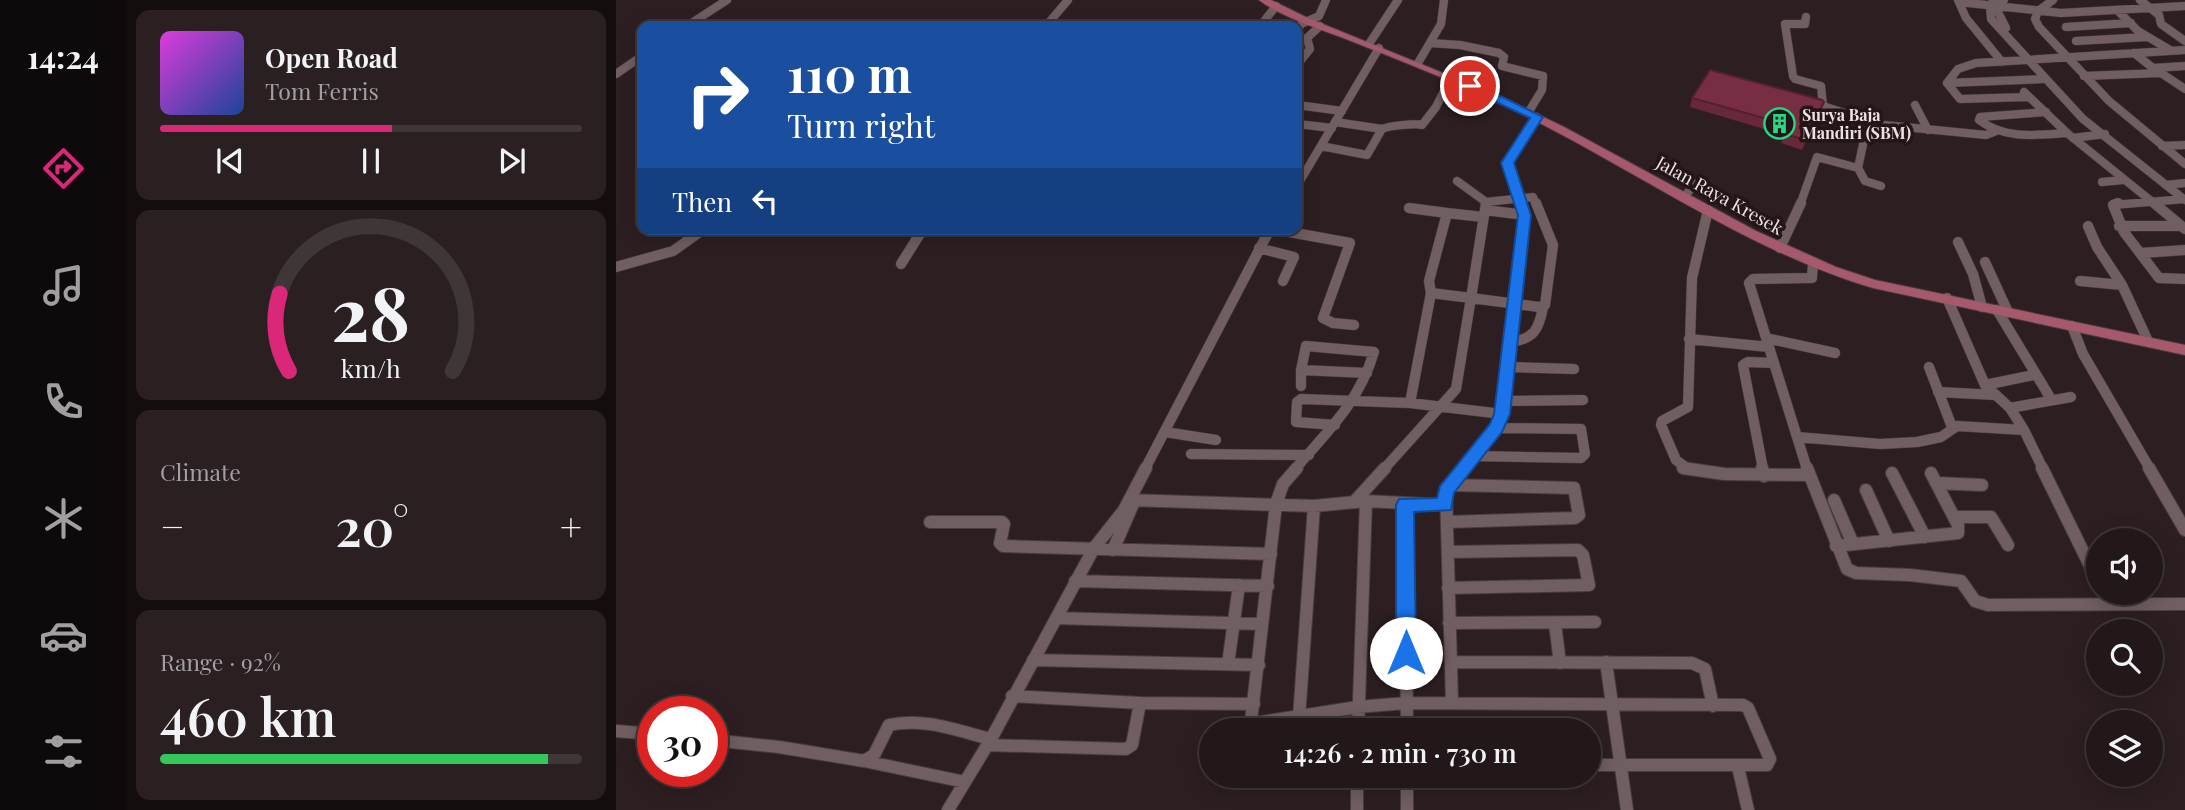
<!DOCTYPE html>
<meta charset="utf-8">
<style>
:root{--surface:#221719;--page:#2a2022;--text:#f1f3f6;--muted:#a29fa2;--line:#3f3638;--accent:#db2777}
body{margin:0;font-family:"Playfair Display",serif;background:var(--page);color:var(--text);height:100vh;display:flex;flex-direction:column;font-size:26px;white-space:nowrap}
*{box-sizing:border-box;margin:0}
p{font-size:23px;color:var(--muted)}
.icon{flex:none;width:38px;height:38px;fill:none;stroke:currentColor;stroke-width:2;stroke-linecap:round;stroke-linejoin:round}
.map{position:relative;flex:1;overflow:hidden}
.details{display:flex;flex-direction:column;gap:10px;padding:10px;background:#130d0e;width:490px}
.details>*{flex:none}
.hud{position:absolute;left:21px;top:21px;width:665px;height:214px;border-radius:14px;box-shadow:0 4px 18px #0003,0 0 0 2px var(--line);background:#1a4fa0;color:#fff;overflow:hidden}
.buttons{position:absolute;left:1470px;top:528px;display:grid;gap:14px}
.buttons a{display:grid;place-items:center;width:77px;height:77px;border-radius:50%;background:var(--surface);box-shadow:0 4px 18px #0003,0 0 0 2px var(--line);font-size:35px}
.speed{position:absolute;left:21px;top:696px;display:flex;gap:14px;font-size:35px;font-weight:700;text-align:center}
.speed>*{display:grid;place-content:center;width:91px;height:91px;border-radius:50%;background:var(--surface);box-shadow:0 4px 18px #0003,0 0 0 2px var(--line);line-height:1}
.speed .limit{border:10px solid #d22;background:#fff;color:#111}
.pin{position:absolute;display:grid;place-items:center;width:60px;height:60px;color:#fff;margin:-30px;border:4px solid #fff;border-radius:50%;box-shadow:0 2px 7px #0007}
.me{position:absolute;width:77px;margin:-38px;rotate:0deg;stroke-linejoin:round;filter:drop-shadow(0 0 5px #0008)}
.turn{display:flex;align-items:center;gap:24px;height:147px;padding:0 35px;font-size:32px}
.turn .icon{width:91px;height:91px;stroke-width:2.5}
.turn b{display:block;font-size:49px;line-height:60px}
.then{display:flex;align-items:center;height:66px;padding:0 35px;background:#0003;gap:14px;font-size:26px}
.big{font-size:52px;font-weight:600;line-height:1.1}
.details .tile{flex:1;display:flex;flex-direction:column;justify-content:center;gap:10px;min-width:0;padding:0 24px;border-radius:14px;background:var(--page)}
.details .dial{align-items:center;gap:0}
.dial svg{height:182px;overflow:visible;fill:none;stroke:var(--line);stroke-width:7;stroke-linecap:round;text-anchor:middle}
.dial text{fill:var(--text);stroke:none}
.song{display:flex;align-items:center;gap:21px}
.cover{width:84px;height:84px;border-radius:10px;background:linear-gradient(135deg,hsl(300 70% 55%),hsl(220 70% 35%))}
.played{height:7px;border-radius:4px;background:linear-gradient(90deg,var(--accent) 55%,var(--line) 55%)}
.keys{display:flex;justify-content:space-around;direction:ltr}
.heat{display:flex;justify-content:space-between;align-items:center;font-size:38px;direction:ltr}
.charge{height:10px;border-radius:5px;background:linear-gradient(90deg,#34c759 92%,var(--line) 0)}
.trip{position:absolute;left:583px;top:718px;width:402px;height:70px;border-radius:35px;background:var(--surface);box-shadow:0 4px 18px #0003,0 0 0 2px var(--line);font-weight:600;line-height:70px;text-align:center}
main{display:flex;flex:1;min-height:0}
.tab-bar{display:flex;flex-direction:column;width:126px;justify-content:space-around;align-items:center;background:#0e090a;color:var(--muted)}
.tab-bar .icon{width:49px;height:49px}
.tab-bar .current{color:var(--accent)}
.tab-bar b{font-size:32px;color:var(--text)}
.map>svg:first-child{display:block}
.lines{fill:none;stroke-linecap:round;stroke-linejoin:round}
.minor-far2-casing{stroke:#493c3f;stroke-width:9}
.minor-far1-casing{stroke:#493c3f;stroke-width:11}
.minor-casing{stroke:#493c3f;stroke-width:14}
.major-casing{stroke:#493c3f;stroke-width:2}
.minor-far2{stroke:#705e61;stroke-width:8}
.minor-far1{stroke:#705e61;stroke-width:10}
.minor{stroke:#705e61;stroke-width:12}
.major{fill:#a6586c;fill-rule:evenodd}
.wall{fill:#672839}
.building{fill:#782e42;stroke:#54202e;stroke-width:2}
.route{fill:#1a73e8;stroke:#114b97;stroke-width:2}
.labels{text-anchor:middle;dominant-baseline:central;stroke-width:7;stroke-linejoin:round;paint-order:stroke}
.far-poi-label{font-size:16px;font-weight:bold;fill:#ece2e3;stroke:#231518;text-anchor:start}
.street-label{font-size:18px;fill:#ece2e3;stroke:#231518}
</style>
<main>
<nav class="tab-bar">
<b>14:24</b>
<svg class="icon current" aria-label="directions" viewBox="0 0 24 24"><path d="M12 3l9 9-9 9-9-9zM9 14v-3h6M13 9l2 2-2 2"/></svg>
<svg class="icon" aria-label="music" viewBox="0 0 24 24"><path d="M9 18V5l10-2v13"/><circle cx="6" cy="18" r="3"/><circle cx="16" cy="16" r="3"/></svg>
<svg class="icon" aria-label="phone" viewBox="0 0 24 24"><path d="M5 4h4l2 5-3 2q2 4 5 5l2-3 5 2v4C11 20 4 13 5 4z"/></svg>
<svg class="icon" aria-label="climate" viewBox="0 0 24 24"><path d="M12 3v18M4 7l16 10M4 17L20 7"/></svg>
<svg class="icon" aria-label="car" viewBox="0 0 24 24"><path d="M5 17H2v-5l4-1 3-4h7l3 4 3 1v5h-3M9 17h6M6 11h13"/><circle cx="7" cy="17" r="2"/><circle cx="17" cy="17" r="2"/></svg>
<svg class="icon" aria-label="filters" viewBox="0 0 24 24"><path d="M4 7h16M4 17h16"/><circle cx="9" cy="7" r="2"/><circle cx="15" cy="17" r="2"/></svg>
</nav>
<section class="details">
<div class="tile">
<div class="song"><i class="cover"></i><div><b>Open Road</b><p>Tom Ferris</p></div></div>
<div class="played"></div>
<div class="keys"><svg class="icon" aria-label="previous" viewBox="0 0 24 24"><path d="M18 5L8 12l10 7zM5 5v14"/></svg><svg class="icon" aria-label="pause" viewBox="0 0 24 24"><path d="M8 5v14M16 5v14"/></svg><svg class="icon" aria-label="next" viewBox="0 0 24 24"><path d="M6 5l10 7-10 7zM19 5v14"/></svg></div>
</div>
<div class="tile dial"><svg viewBox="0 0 100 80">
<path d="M14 69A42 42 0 1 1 86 69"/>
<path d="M14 69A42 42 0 0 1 10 35" stroke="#db2777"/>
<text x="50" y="56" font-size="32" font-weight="700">28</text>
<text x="50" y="72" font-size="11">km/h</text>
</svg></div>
<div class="tile"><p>Climate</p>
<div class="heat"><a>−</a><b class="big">20°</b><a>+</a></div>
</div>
<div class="tile"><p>Range · 92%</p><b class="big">460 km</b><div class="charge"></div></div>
</section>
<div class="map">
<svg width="1569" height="810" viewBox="0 0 1569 810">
<rect width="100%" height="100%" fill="#2d1f21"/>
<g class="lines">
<defs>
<path id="minor-far2" d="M1342,0L1350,18L1386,62
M1379,0L1374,5L1375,19L1467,119L1569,200
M1388,0L1382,12L1390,28
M1437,0L1422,11L1419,19L1423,27L1493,101L1569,164
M1524,0L1543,15L1545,24L1569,41
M1343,2L1445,13L1569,6
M1501,10L1522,31L1554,50
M649,20L660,6
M71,26L111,0
M430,26L452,0
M1450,27L1515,23
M681,31L685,24L703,16L710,0
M1460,41L1531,37
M814,43L844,45L883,53L888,57L886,66L927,76L926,90L912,113
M753,44L782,0
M1518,53L1537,68L1569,66
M802,63L825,24L828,0
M681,65L694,49L691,38L704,26
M1539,69L1569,89
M0,74L26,56
M1468,76L1544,73
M1331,83L1428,79
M1408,92L1451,133L1540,205
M1412,97L1344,99L1331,83L1342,69L1360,63L1569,50
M681,105L726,111
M1299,105L1312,130
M1430,112L1364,117L1363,120C1390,140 1420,135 1451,133
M719,122L766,129C773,126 798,123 806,125L820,107L835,77
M1248,123L1370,135L1380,131
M681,124L716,128
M1457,138L1489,134
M705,146L751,155L766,129
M1546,146L1569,145
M1242,168L1249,181L1265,186
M841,181L870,202
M1486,182L1507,180
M1550,185L1569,183
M681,186L763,48
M1068,197L1079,184
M869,205L870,202L917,197L920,205
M906,205L891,163L921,117
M1184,205L1201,157L1242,168L1249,135L1244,118L1207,106L1205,86L1179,79L1177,76L1169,24H1189L1190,17
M1497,205L1569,199"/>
<path id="minor-far1" d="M1502,203L1497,205L1508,232L1543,278L1569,279
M1538,203L1569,229
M793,208L831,213
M869,210L909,215
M1472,226L1481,247L1506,285L1532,341
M1503,226H1565
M657,229L734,243L707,318L717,323L738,325
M1342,242L1357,274L1366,307
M643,248L678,257L667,281
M1164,248L1185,203
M1525,253L1569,250
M1369,262L1392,312
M285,264L307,229
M0,267L57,251L88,229
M1464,281L1506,285
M815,293L855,298
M855,298L923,307L929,305L937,245L920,203
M855,298L870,203
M1381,310L1435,399
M1456,326L1467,354L1534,469
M1150,338L1219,353
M1073,339L1153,347
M895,342C918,339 923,329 927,307
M892,367L958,369
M1313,367L1336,427
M685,370V386
M1369,385L1418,375
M1322,392L1380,395
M888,401L967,400
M794,403L815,293L813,281L831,213L867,217
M1394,408L1455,397
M719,425L680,422L681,402L685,399L794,403L886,414
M1408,430L1427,469
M549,432L600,440
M1181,437L1264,444L1301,442L1325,437L1341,426L1408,430L1394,408L1369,385L1331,298
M575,454L693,455
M857,456L965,458L969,454L965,429L880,428
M529,469L654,229
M679,469C713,430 743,402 758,352L690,346L685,370L751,373
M768,469L840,389L855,298
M847,469L880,428L886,414L909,215L905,203
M1072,469L1060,460L1045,425L1046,421L1072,407L1076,278L1092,210
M1147,469L1127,365L1132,362L1158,363
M1191,469L1133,283L1137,279L1196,278L1197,263"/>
<path id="minor" d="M681,468L667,484L660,504L635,721L639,723L742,707L790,703L1127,705L1132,708L1154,759L1151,765H973
M1067,468L1108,474L1193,475
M1146,468L1148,476
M1191,468L1231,569L1240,573L1294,575L1345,581L1359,601L1372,605L1569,604
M1426,468L1482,582
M1533,468L1569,530
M1276,473L1309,537
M1320,483L1366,485
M1250,490L1273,541
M513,500L698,506L750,501L829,505
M1218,500L1237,544
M738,502L769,468
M789,505L791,730
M1338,517H1375L1392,545
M314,522H386L388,524L384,543L387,546L655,554
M831,522L959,518L963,515L958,488L834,485
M1220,546L1342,533V525L1315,473
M497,550L517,504
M832,552L962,550L967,555L973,585L832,588
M459,581L652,586
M440,618L646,624
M833,623L979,622
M939,624L944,663
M417,660L643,665
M835,662L1076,663L1089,669L1097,706
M990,662L1011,810
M612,664L623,585
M396,696L524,703L638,704
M836,702L830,491L849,468
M683,718L698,506
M742,730L750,501
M0,731L37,734
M96,740L163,747L248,761L258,755L273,725C307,717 342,731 375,739
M371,745L510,749L516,745L524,703
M248,761L349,782
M1122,767L1132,810
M741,775V810
M791,775V810
M332,810L375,739L478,548L508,510L530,468"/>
<path id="major" d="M643,0H655L692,18L886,97L948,127L1140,231L1220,267L1259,280L1569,345V355L1257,288C1123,248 1008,161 881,102C832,79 781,59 730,39C701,28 667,18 643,0Z"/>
</defs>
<use href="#minor-far2" class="minor-far2-casing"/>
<use href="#minor-far1" class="minor-far1-casing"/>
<use href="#minor" class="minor-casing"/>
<use href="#major" class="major-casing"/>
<use href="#minor-far2" class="minor-far2"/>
<use href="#minor-far1" class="minor-far1"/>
<use href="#minor" class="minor"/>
<use href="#major" class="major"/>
</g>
<path class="wall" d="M1076,98L1208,102L1186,150L1165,143L1168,135L1074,107Z"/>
<path class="building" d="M1094,70L1206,100L1208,102L1190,140L1169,134L1173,125L1076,98Z"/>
<path class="route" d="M850,83H858L927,117L898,163L915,215L894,414L886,432L838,493L835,510L798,512L800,653L797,660L790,663L783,660L780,653V505L783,499L821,498L824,486L874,424L878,414L902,215L885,163L914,118L850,88Z"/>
<defs>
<symbol id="building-ring" viewBox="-11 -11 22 22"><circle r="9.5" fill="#231518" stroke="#27d885" stroke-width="1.5"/><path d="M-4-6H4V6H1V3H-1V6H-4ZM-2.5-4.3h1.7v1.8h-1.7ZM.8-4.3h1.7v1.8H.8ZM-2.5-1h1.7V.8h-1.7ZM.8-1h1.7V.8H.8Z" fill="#27d885"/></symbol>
</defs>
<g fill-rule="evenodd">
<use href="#building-ring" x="1146" y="106" width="35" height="35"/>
</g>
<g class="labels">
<g class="far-poi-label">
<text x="1186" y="114">Surya Baja<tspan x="1186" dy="18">Mandiri (SBM)</tspan></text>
</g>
<g class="street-label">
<text transform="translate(1104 195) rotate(29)">Jalan Raya Kresek</text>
</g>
</g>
</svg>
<div class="buttons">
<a><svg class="icon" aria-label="sound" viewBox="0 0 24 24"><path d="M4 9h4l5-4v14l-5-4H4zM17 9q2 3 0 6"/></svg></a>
<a><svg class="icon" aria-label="search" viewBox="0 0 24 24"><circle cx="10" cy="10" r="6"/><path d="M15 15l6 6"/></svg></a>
<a><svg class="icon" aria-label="layers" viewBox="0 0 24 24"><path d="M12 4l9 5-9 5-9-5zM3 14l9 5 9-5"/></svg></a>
</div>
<div class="speed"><div class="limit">30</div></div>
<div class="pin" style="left:854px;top:86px;background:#d93025"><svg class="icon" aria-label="arrive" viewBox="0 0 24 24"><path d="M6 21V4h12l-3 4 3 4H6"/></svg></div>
<svg class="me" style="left:790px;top:653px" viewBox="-20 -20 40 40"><circle r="19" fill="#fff"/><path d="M0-13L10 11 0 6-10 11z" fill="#1a73e8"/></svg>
<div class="trip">14:26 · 2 min · 730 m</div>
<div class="hud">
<div class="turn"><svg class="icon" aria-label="right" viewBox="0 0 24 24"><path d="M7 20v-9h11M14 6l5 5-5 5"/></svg><div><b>110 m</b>Turn right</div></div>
<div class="then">Then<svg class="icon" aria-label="left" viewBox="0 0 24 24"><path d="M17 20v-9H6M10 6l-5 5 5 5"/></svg></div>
</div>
</div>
</main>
